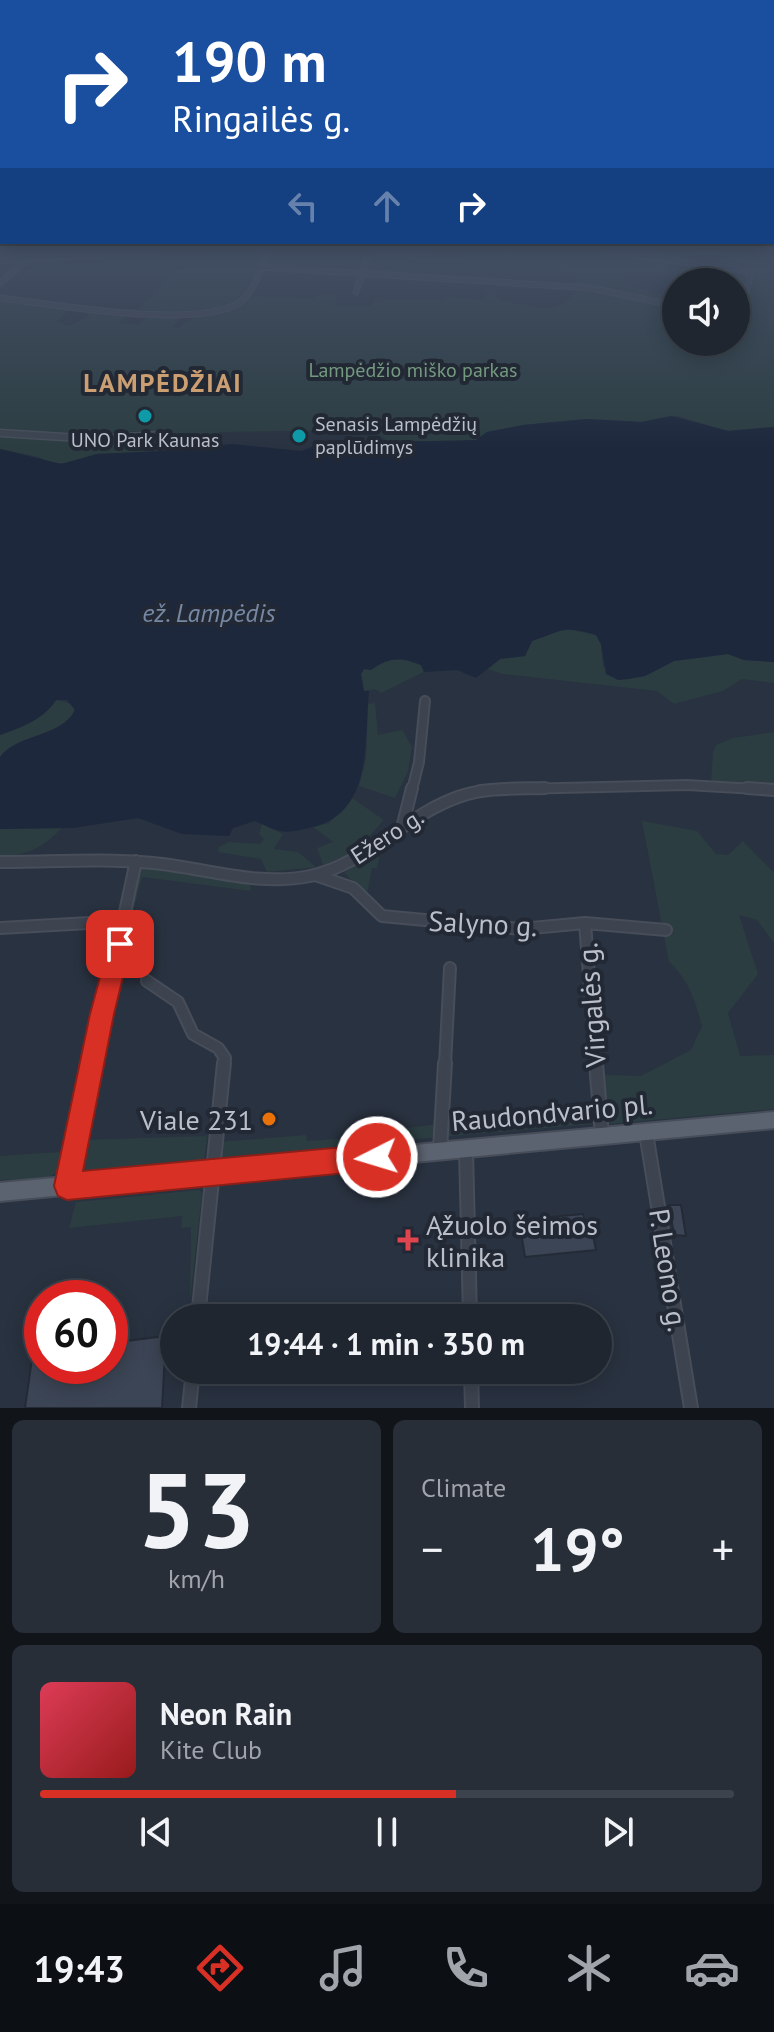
<!DOCTYPE html>
<meta charset="utf-8">
<style>
:root{--surface:#1f2630;--page:#272e38;--text:#f1f3f6;--muted:#a1a5ab;--line:#3c434c;--accent:#d93025}
body{margin:0;font-family:"PT Sans",sans-serif;background:var(--page);color:var(--text);height:100vh;display:flex;flex-direction:column;font-size:30px;white-space:nowrap}
*{box-sizing:border-box;margin:0}
p{font-size:26px;color:var(--muted)}
.icon{flex:none;width:44px;height:44px;fill:none;stroke:currentColor;stroke-width:2;stroke-linecap:round;stroke-linejoin:round}
.map{position:relative;height:1408px;overflow:hidden}
.panel{display:flex;flex-direction:column;gap:12px;padding:12px;background:#11151a;flex:1}
.panel>*{flex:none}
.top-card{position:absolute;left:0px;top:0px;width:774px;height:244px;box-shadow:0 4px 20px #0003,0 0 0 2px var(--line);background:#1a4fa0;color:#fff;overflow:hidden}
.fabs{position:absolute;left:662px;top:268px;display:grid;gap:16px}
.fabs a{display:grid;place-items:center;width:88px;height:88px;border-radius:50%;background:var(--surface);box-shadow:0 4px 20px #0003,0 0 0 2px var(--line);font-size:40px}
.speed{position:absolute;left:24px;top:1280px;display:flex;gap:16px;font-size:40px;font-weight:700;text-align:center}
.speed>*{display:grid;place-content:center;width:104px;height:104px;border-radius:50%;background:var(--surface);box-shadow:0 4px 20px #0003,0 0 0 2px var(--line);line-height:1}
.speed .limit{border:12px solid #d22;background:#fff;color:#111}
.pin{position:absolute;display:grid;place-items:center;width:68px;height:68px;color:#fff;margin:-34px;border-radius:16px;box-shadow:0 4px 12px #0006}
.me{position:absolute;width:88px;margin:-44px;rotate:265deg;stroke-linejoin:round;filter:drop-shadow(0 0 6px #0008)}
.turn{display:flex;align-items:center;gap:28px;height:168px;padding:0 40px;font-size:36px}
.turn .icon{width:104px;height:104px;stroke-width:2.5}
.turn b{display:block;font-size:56px;line-height:68px}
.lanes{display:flex;align-items:center;height:76px;padding:0 40px;background:#0003;justify-content:center;gap:40px;direction:ltr}
.lanes .off{opacity:.35}
.big{font-size:60px;font-weight:700;line-height:1.1}
.panel .card{flex:1;display:flex;flex-direction:column;justify-content:center;gap:12px;min-width:0;padding:0 28px;border-radius:12px;background:var(--page)}
.panel .dial{align-items:center;gap:0}
.dial b{font-size:104px;line-height:1}
.song{display:flex;align-items:center;gap:24px}
.cover{width:96px;height:96px;border-radius:12px;background:linear-gradient(135deg,hsl(350 70% 55%),hsl(0 70% 35%))}
.played{height:8px;border-radius:4px;background:linear-gradient(90deg,var(--accent) 60%,var(--line) 60%)}
.keys{display:flex;justify-content:space-around;direction:ltr}
.heat{display:flex;justify-content:space-between;align-items:center;font-size:44px;direction:ltr}
.panel .tiles{flex:1;display:grid;gap:12px;grid-template-columns:1fr 1fr}
.card:last-child{grid-column:span 2}
.trip{position:absolute;left:160px;top:1304px;width:452px;height:80px;border-radius:40px;background:var(--surface);box-shadow:0 4px 20px #0003,0 0 0 2px var(--line);font-weight:700;line-height:80px;text-align:center}
.menu{display:flex;height:128px;justify-content:space-around;align-items:center;background:#0c0f13;color:var(--muted)}
.menu .icon{width:56px;height:56px}
.menu .selected{color:var(--accent)}
.menu b{font-size:36px;color:var(--text)}
.map>svg:first-child{display:block}
.green{fill:#2b3d41;fill-rule:evenodd}
.water{fill:#1d283d}
.building{fill:#3c4555;stroke:#242b37;stroke-width:2}
.lines{fill:none;stroke-linecap:round;stroke-linejoin:round}
.minor-far4-casing{stroke:#474d59;stroke-width:7}
.minor-far3-casing{stroke:#474d59;stroke-width:9}
.minor-far2-casing{stroke:#474d59;stroke-width:12}
.minor-far1-casing{stroke:#474d59;stroke-width:14}
.minor-casing{stroke:#474d59;stroke-width:16}
.primary-casing{stroke:#474d59;stroke-width:4}
.minor-far4{stroke:#3d4450;stroke-width:5}
.minor-far3{stroke:#3d4450;stroke-width:6}
.minor-far2{stroke:#3d4450;stroke-width:8}
.minor-far1{stroke:#3d4450;stroke-width:10}
.minor{stroke:#3d4450;stroke-width:12}
.primary{fill:#5c6370;fill-rule:evenodd}
.route{fill:#d93025;stroke:#8d1f18;stroke-width:2}
.culture-dot{fill:#0f9aa8;stroke:#222935;stroke-width:3}
.food-dot{fill:#e8710a;stroke:#222935;stroke-width:3}
.health-dot{fill:#e0444e;stroke:#222935;stroke-width:3}
.labels{text-anchor:middle;dominant-baseline:central;stroke-width:8;stroke-linejoin:round;paint-order:stroke}
.far-park-label{font-size:20px;fill:#74997f;stroke:#222935}
.far-poi-label{font-size:20px;fill:#babfca;stroke:#222935;text-anchor:start}
.street-label{font-size:24px;fill:#babfca;stroke:#222935}
.far-district-label{font-size:26px;font-weight:bold;letter-spacing:2px;fill:#cc9f73;stroke:#222935}
.water-label{font-size:26px;font-style:italic;fill:#7788a5;stroke:#222935}
.near-street-label{font-size:28px;fill:#babfca;stroke:#222935}
.near-poi-label{font-size:28px;fill:#babfca;stroke:#222935;text-anchor:end}
</style>
<div class="map">
<svg width="774" height="1408" viewBox="0 0 774 1408">
<rect width="100%" height="100%" fill="#293240"/>
<path class="green" d="M201,252H263C256,266 251,286 241,297C222,318 163,314 138,309L171,276L179,275L177,271L190,264Z
M446,252L774,255V427L728,431L677,416L641,422L587,419L523,425L487,432L476,440L469,441L388,442L374,430L220,432L214,440L185,450L97,454L71,463H51L39,457L0,449V436L70,441L138,438L139,442L155,441V430L79,435L0,430V299L71,308L57,321C71,331 82,320 93,310L128,314L119,323L138,325L149,315L179,316L181,318L173,326L177,328L195,317L231,310L249,296L315,298L319,294H338L335,305L372,306L375,299L440,300L448,297L481,300L485,299L488,289L495,290L496,297C506,303 516,303 527,305C554,311 573,307 579,277C556,261 494,270 466,269L461,263L412,261L413,257H455L454,253ZM638,273L656,274L680,282H736V342H676V308L665,306L662,294L630,286L619,278L624,274Z
M567,629L596,635L601,644L603,667L645,676L674,661L728,654L744,660L774,662V683L742,679L723,691L674,704L657,691L503,674L488,669L500,659L525,656L532,641L557,630Z
M405,658L421,665L424,672L381,693L375,689L364,691L361,674L364,669L371,670L386,659Z
M56,700L72,704L75,710C61,738 18,733 0,757V735C22,728 44,719 56,700Z
M375,703L378,735L402,730L412,747L408,771L395,798L359,786L366,759L368,704Z
M774,732V788L711,783L713,752L716,745L733,738Z
M352,798L384,820L355,852L323,865L317,848L333,842L313,827L329,823Z
M642,821L697,831L716,854L728,855L743,841L774,873V943L757,920L739,915L758,974L728,1013L740,1056L774,1055V1109L609,1124L603,1112L600,1075L641,1076L691,1050L702,1026C695,1000 689,980 669,962Z
M262,824L283,834L274,849L298,852L316,867L267,872L261,859L218,852L219,847L229,842L260,844L264,839L259,834Z
M62,828C43,847 28,856 0,856V829Z
M381,848L377,868H372L367,894L344,873Z
M141,867L250,883L251,891L142,877L125,943Z
M592,1105L596,1121L593,1124L359,1144V1134Z
M306,1135L307,1141L351,1138L346,1148L219,1161L218,1142Z
M207,1136L204,1163L78,1172L83,1140Z
M61,1152L67,1157C61,1185 24,1179 0,1180V1156Z
M199,1190L202,1193L190,1301L191,1227L181,1228L182,1216L69,1228L76,1202Z"/>
<path class="water" d="M671,416L728,431L774,427V662L744,660L728,654L674,661L645,676L629,679L618,680L606,674L601,644L596,635C561,625 564,631 532,641L525,656L500,659L476,678L457,670L424,672L421,665C401,657 389,657 371,670L364,669L361,674L364,691H369C364,739 374,812 313,827C283,834 284,834 255,821L233,828L229,836L182,834L138,818L73,828L0,829V757C18,733 61,738 75,710L67,700H56C44,719 22,727 0,735V449L61,464L97,454L185,450L232,444L301,451L328,441L372,448L388,442L476,440L487,432L523,425L587,419L641,422Z"/>
<path class="building" d="M669,1205H681L686,1236L674,1235Z
M583,1214L586,1225H591L596,1250L525,1257L519,1220Z
M166,1336L162,1408H25L33,1352L42,1351V1366H110V1343Z"/>
<g class="lines">
<defs>
<path id="minor-far4" d="M379,252L424,256L433,252
M609,252L745,270L750,275L741,317L736,316
M0,260L159,252
M261,267L591,288L676,306
M0,283L28,259
M356,292L369,252
M0,298C53,304 193,329 237,304C254,295 260,268 268,252"/>
<path id="minor-far3" d="M0,433L96,439L156,435"/>
<path id="minor-far2" d="M412,790L419,762L425,701
M480,790L687,785L774,790"/>
<path id="minor-far1" d="M747,788L774,790
M403,824L412,788
M0,862C51,862 102,858 153,863C206,868 257,887 310,876C367,864 406,814 461,796C488,787 517,789 545,788
M315,875L353,888L382,916L521,929L585,923L666,930
M585,923L596,1065
M0,928L125,921
M147,981L178,1002L193,1034L218,1048L225,1058L224,1065
M92,1065L136,861
M445,1065L450,968"/>
<path id="minor" d="M596,1063L602,1136
M646,1133L691,1408
M466,1149L470,1318
M440,1150L445,1063
M67,1185L93,1063
M198,1318L224,1063
M471,1370L472,1408
M189,1408L193,1370"/>
<path id="primary" d="M774,1112V1128L0,1201V1183Z"/>
</defs>
<use href="#minor-far4" class="minor-far4-casing"/>
<use href="#minor-far3" class="minor-far3-casing"/>
<use href="#minor-far2" class="minor-far2-casing"/>
<use href="#minor-far1" class="minor-far1-casing"/>
<use href="#minor" class="minor-casing"/>
<use href="#primary" class="primary-casing"/>
<use href="#minor-far4" class="minor-far4"/>
<use href="#minor-far3" class="minor-far3"/>
<use href="#minor-far2" class="minor-far2"/>
<use href="#minor-far1" class="minor-far1"/>
<use href="#minor" class="minor"/>
<use href="#primary" class="primary"/>
</g>
<linearGradient id="sky" x2="0" y2="1"><stop stop-color="#171c23"/><stop offset="0.56" stop-color="#434f64"/><stop offset="1" stop-color="#434f64" stop-opacity="0"/></linearGradient>
<rect width="774" height="449" fill="url(#sky)"/>
<path class="route" d="M120,933L128,936L131,944L114,1014L83,1171L377,1144L387,1148L391,1157L387,1166L377,1170L67,1200L58,1196L54,1186L90,1014L109,944L112,936Z"/>
<g class="culture-dot">
<circle cx="145" cy="416" r="8"/>
<circle cx="299" cy="436" r="8"/>
</g>
<circle class="food-dot" cx="269" cy="1119" r="8"/>
<path class="health-dot" d="M404 1228h8v8h8v8h-8v8h-8v-8h-8v-8h8z"/>
<g class="labels">
<g class="far-park-label">
<text x="413" y="370">Lampėdžio miško parkas</text>
</g>
<g class="far-poi-label">
<text x="315" y="424">Senasis Lampėdžių<tspan x="315" dy="23">paplūdimys</tspan></text>
<text x="145" y="440" text-anchor="middle">UNO Park Kaunas</text>
</g>
<g class="street-label">
<text transform="translate(387 836) rotate(-33)">Ežero g.</text>
</g>
<g class="far-district-label">
<text x="163" y="382">LAMPĖDŽIAI</text>
</g>
<g class="water-label">
<text x="209" y="612">ež. Lampėdis</text>
</g>
<g class="near-street-label">
<text transform="translate(483 923) rotate(3)">Salyno g.</text>
<text transform="translate(591 1005) rotate(-94)">Virgalės g.</text>
<text transform="translate(552 1112) rotate(-5)">Raudondvario pl.</text>
<text transform="translate(669 1270) rotate(81)">P. Leono g.</text>
</g>
<g class="near-poi-label">
<text x="253" y="1119">Viale 231</text>
<text x="426" y="1224" text-anchor="start">Ąžuolo šeimos<tspan x="426" dy="32">klinika</tspan></text>
</g>
</g>
</svg>
<div class="fabs">
<a><svg class="icon" aria-label="sound" viewBox="0 0 24 24"><path d="M4 9h4l5-4v14l-5-4H4zM17 9q2 3 0 6"/></svg></a>
</div>
<div class="speed"><div class="limit">60</div></div>
<div class="pin" style="left:120px;top:944px;background:#d93025"><svg class="icon" aria-label="arrive" viewBox="0 0 24 24"><path d="M6 21V4h12l-3 4 3 4H6"/></svg></div>
<svg class="me" style="left:377px;top:1157px" viewBox="-20 -20 40 40"><circle r="17" fill="#d93025" stroke="#fff" stroke-width="3"/><path d="M0-11L8 9 0 5-8 9z" fill="#fff"/></svg>
<div class="trip">19:44 · 1 min · 350 m</div>
<div class="top-card">
<div class="turn"><svg class="icon" aria-label="right" viewBox="0 0 24 24"><path d="M7 20v-9h11M14 6l5 5-5 5"/></svg><div><b>190 m</b>Ringailės g.</div></div>
<div class="lanes"><svg class="icon off" aria-label="left" viewBox="0 0 24 24"><path d="M17 20v-9H6M10 6l-5 5 5 5"/></svg><svg class="icon off" aria-label="ahead" viewBox="0 0 24 24"><path d="M12 20V5M6 11l6-6 6 6"/></svg><svg class="icon" aria-label="right" viewBox="0 0 24 24"><path d="M7 20v-9h11M14 6l5 5-5 5"/></svg></div>
</div>
</div>
<section class="panel">
<div class="tiles">
<div class="card dial"><b>53</b><p>km/h</p></div>
<div class="card"><p>Climate</p>
<div class="heat"><a>−</a><b class="big">19°</b><a>+</a></div>
</div>
<div class="card">
<div class="song"><i class="cover"></i><div><b>Neon Rain</b><p>Kite Club</p></div></div>
<div class="played"></div>
<div class="keys"><svg class="icon" aria-label="previous" viewBox="0 0 24 24"><path d="M18 5L8 12l10 7zM5 5v14"/></svg><svg class="icon" aria-label="pause" viewBox="0 0 24 24"><path d="M8 5v14M16 5v14"/></svg><svg class="icon" aria-label="next" viewBox="0 0 24 24"><path d="M6 5l10 7-10 7zM19 5v14"/></svg></div>
</div>
</div>
</section>
<nav class="menu">
<b>19:43</b>
<svg class="icon selected" aria-label="directions" viewBox="0 0 24 24"><path d="M12 3l9 9-9 9-9-9zM9 14v-3h6M13 9l2 2-2 2"/></svg>
<svg class="icon" aria-label="music" viewBox="0 0 24 24"><path d="M9 18V5l10-2v13"/><circle cx="6" cy="18" r="3"/><circle cx="16" cy="16" r="3"/></svg>
<svg class="icon" aria-label="phone" viewBox="0 0 24 24"><path d="M5 4h4l2 5-3 2q2 4 5 5l2-3 5 2v4C11 20 4 13 5 4z"/></svg>
<svg class="icon" aria-label="climate" viewBox="0 0 24 24"><path d="M12 3v18M4 7l16 10M4 17L20 7"/></svg>
<svg class="icon" aria-label="car" viewBox="0 0 24 24"><path d="M5 17H2v-5l4-1 3-4h7l3 4 3 1v5h-3M9 17h6M6 11h13"/><circle cx="7" cy="17" r="2"/><circle cx="17" cy="17" r="2"/></svg>
</nav>
